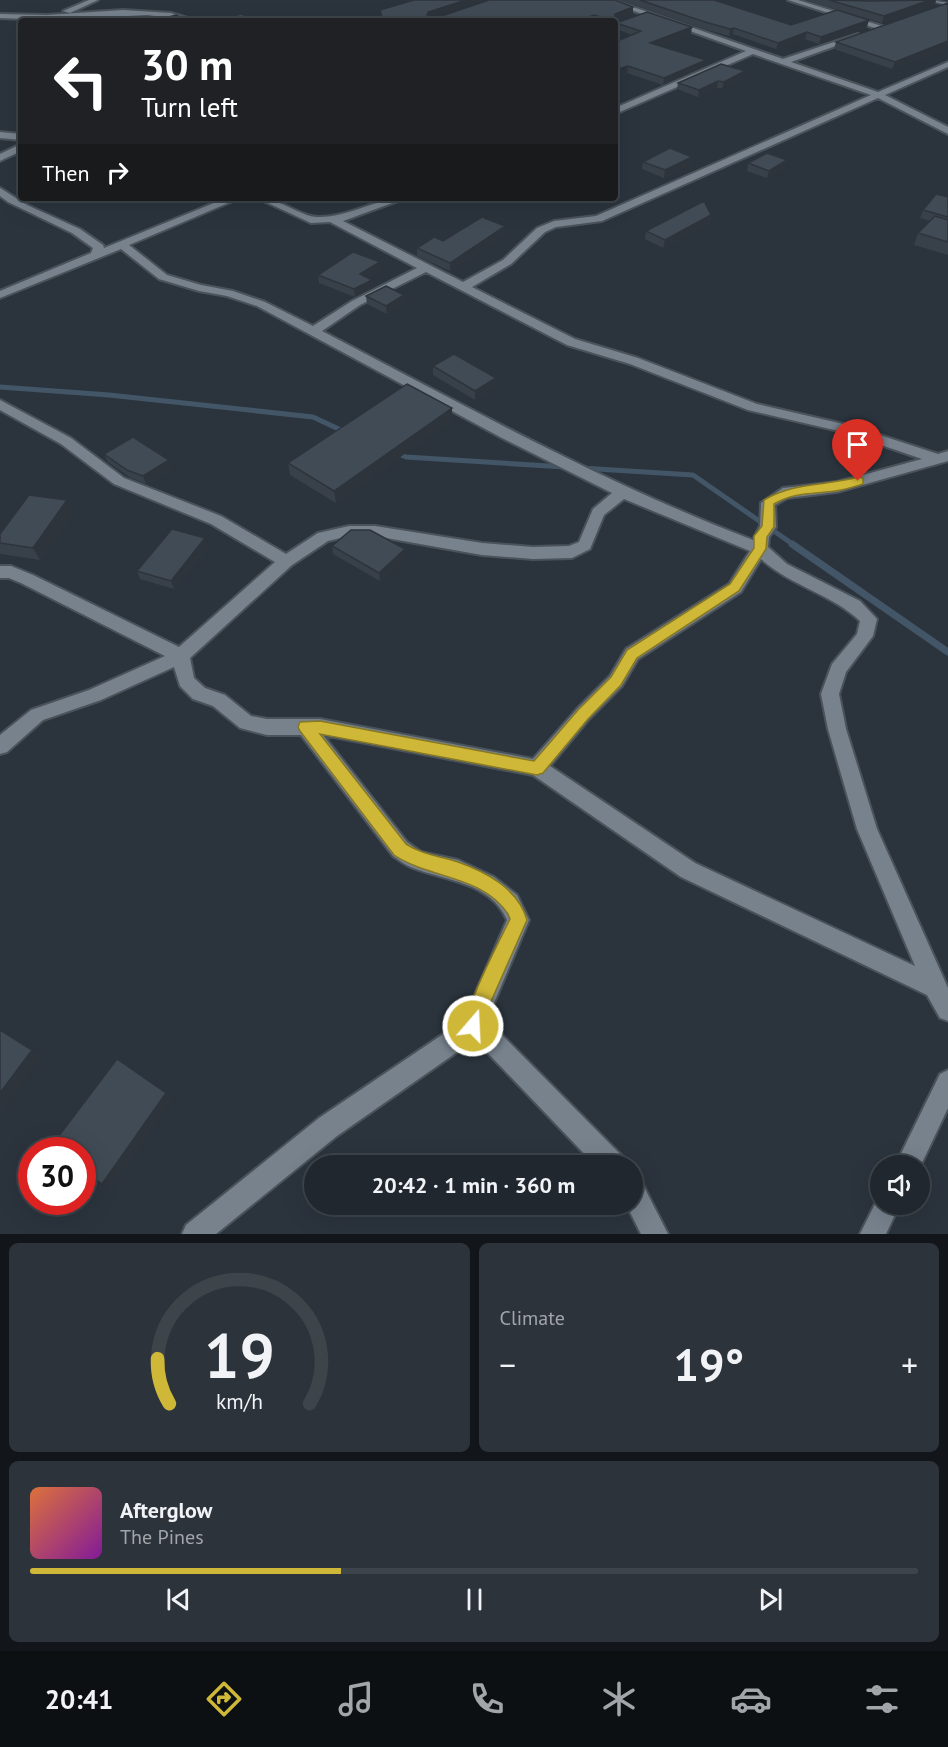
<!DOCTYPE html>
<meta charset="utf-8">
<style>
:root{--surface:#20272e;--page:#2d333a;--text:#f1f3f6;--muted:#a2a5aa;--line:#3d444a;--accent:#cfb837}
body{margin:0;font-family:"PT Sans",sans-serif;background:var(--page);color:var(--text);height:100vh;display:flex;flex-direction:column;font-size:22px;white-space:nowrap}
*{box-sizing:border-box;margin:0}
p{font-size:20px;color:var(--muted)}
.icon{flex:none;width:33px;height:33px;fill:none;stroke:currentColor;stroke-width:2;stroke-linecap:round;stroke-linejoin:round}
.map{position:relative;height:1234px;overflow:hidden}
.sheet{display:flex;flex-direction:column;gap:9px;padding:9px;background:#121519;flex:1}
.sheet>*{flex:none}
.guide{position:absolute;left:18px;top:18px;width:600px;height:183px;border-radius:6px;box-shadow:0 6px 24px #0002,0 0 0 2px var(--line);background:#202124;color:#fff;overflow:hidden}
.fabs{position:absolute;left:870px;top:1155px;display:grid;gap:12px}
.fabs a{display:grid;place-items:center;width:60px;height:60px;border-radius:50%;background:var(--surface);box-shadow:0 6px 24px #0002,0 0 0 2px var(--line);font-size:30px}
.speed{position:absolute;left:18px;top:1137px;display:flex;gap:12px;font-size:30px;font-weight:700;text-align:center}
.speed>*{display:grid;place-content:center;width:78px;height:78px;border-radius:50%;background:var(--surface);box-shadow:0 6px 24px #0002,0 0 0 2px var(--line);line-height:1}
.speed .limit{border:9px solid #d22;background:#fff;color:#111}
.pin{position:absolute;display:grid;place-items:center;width:51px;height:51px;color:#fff;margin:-62px -26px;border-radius:50% 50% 50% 0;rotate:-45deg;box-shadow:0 0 6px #0007}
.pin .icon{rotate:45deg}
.me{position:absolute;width:66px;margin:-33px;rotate:19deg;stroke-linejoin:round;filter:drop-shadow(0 0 4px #0008)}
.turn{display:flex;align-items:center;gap:21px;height:126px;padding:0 24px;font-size:27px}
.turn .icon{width:78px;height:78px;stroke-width:2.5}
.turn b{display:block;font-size:42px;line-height:51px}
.then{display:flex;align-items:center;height:57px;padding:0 24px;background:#0003;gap:12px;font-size:22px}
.big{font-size:45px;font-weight:700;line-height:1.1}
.sheet .card{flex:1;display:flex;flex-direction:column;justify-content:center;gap:9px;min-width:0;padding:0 21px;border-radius:9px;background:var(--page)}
.sheet .dial{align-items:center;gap:0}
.dial svg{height:156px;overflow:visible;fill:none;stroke:var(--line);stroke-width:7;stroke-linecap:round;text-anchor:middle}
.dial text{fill:var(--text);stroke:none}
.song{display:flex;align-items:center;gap:18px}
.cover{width:72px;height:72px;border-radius:9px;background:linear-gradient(135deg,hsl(20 70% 55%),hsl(290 70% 35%))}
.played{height:6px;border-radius:3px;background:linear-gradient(90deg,var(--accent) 35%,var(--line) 35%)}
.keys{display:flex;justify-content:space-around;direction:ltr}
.heat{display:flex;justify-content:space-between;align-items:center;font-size:33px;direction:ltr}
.sheet .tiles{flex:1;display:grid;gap:9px;grid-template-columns:1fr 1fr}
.card:last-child{grid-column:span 2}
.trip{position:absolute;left:304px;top:1155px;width:339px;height:60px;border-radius:30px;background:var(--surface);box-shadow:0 6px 24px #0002,0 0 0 2px var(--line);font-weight:700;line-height:60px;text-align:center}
.menu{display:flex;height:96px;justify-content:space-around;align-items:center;background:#0d1012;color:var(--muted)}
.menu .icon{width:42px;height:42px}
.menu .on{color:var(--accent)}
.menu b{font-size:27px;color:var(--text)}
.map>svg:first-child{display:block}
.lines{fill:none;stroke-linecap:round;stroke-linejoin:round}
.stream-far1{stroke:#435668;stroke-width:5}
.stream{stroke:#435668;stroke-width:7}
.service-casing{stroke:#4a525a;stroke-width:3}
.minor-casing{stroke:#4a525a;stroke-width:4}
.service{fill:#77828d;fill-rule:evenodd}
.minor{fill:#77828d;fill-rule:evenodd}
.wall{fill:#384049}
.shaded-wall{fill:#2e343c}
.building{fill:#414b55;stroke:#2e343c;stroke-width:1.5}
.route{fill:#cfb837;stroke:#877824;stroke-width:1.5}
</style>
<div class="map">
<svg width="948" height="1234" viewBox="0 0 948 1234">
<rect width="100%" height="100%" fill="#2b343d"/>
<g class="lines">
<path class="stream-far1" d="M0,387L109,395L313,417L345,432
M396,453L406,457L565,467
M581,468L693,475L794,545"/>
<path class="stream" d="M792,544L948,652"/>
<defs>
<path id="service" d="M930,0L948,3V5L931,1Z"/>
<path id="minor" d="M89,0H98L70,13L63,11Z
M603,0H613L783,59L858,34V38L791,62L878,92L948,62V67L885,95L948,127V134L878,98L602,221L556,227L545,232L511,264L472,287L575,339L638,358L757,404L852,426L938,454L948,451V461L837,492L787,498L775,505L776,527L769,537L768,547L787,564L860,601L877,619L873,636L846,672L839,694L846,729L877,829L948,988V1021L940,1018L927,995L681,877L533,775L323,735L407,842L421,852L458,860L494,877L517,895L529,920L486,1022L500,1033L623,1157L626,1166H596L484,1049L473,1041L337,1136L216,1234H182L186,1225L319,1118L464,1020L507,920C491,882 446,881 413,868C405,865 399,860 393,856L301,735H267L240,728L213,706L193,699L180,686L174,667L101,700L43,720L7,752L0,754V735L31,710L89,690L165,656L21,583L9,578H0V566H11L33,575L179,647L275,562L211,524L114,484L61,444L0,410V400L71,438L124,478L221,516L286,554L318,533L349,526H375L482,543L533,547L569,546L579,542L593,509L612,493L502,438L257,306L227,296L199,291L159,279L121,249L0,298V291L91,253L93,248L72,233L8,202L0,196V188L27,205L80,229L103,245L104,248L226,198H240L129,245L167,275L201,285L233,291L265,302L313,326L352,301L417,268L330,222L311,223L257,198C281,198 302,218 319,217C350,217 376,198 406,198L343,221L463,282L503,260L537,228L554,221L596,216L871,95L753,54L615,114V108L746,51ZM426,272L567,345L630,364L748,410L843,432L922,459L837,482L783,488L761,503L760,526L753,540C603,483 464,405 322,331L360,305ZM624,499L750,551L729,584L626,649L610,676L577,709L533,759L320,719H267L251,716L225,695L205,688L194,678L190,658L292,565L328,541L349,536H375L482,555L533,559L572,558L590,549L604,515ZM761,559C791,586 832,594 860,621L857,634L832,664L821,694L828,729L857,829L915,966L695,863L550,766L589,719L622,686L638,659L741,592Z
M788,0H798L885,27L878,29Z
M123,10L171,13L197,21L147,15L47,20L0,18V14L47,15Z
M0,132L21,134V140L0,138Z
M21,144V151L0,161V154Z
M948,1070V1108L920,1167L895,1166L940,1074Z
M633,1179L642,1183L668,1234H641L626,1204H633Z
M880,1194V1204H900L886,1234H860Z"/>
</defs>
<use href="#service" class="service-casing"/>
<use href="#minor" class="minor-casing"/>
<use href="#service" class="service"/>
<use href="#minor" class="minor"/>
</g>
<path class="wall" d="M620,0H714L791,25L867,27L819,44L805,39L776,49L733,34L729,36L704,29Z
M805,0H936L935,4L882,23Z
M948,3V47L892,69L834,49L836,42Z
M633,7V14L614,21H381L380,10L442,16Z
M616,23L691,34L659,46L705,66L663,85L627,73L615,77L632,35L616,29Z
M744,78L722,88H717L698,97L677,89L678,83Z
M692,157L690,164L664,178L642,169L643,162Z
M748,163L785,167L767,178L747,171Z
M948,197V255L914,245L918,233L930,221L920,218L923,210Z
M711,215L710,223L663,248L645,239L646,231Z
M504,234L450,271L417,256V248L443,241Z
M380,262V270L368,278L372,280L373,288L355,297L319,283L318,275Z
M366,296L404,303L387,314L367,304Z
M433,366L496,387L475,400L433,375Z
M452,408V420L336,503L290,475L288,463Z
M104,454L172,468L146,484L131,478L108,462Z
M67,500L73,513L40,560L1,554L0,553V534Z
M332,546L406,558L380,581L333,554Z
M208,547L174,589L140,579L137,571Z"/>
<path class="shaded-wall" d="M466,0H486L428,19L427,15L428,12Z
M930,0H936L935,4L882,23L884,16Z
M633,7V14L614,21L615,14Z
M594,15L593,21H579Z
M869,20L867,27L819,44L821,37Z
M692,27L691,34L649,50L650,43Z
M734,28L733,34L729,36L730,29Z
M807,32L805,39L776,49L778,43Z
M948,41V47L892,69L895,62Z
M706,60L705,66L663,85L664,78Z
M628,66L627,73L615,77V70Z
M745,71L744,78L722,88L724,82Z
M718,81L717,88L698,97L699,90Z
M692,157L690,164L664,178L665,170Z
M787,160L785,167L767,178L769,171Z
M711,215L710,223L663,248L665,240Z
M505,226L504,234L450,271V263Z
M380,262V270L361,282L360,274Z
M372,280L373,288L355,297L354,289Z
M404,295V303L387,314L386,306Z
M496,378V387L475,400V391Z
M452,408V420L336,503L334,491Z
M169,460L172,468L146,484L143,476Z
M67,500L73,513L40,560L33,548Z
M205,538L208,547L174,589L171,581Z
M405,549L406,558L380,581L379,573Z
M32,1050L42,1057L0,1114V1093Z
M166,1093L173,1099L111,1188L102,1184Z"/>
<path class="building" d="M414,0H466L428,12L427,15L442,16L489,0H615L633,7L615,14L614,21L594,15L579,21H383L380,10Z
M640,0H714L791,25L837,10L869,20L821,37L807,32L778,43L734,28L730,29L705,22Z
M829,0L871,1L930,0L884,16Z
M948,3V41L895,62L836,42Z
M647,12L692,27L650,43L706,60L664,78L628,66L615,70V42L641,31L616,23Z
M241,14L260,21H216Z
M176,15L188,21H154Z
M721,64L745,71L724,82L718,81L699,90L678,83Z
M670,148L692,157L665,170L643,162Z
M767,153L787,160L769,171L748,163Z
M936,194L948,197V217L923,210Z
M704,201L711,215L665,240L646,231Z
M935,216L948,220V242L918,233Z
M482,217L505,226L450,263L417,248L434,237L443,241Z
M353,252L380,262L360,274L372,280L354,289L318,275Z
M386,286L404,295L386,306L366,296Z
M454,354L496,378L475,391L433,366Z
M407,384L452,408L334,491L288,463Z
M133,437L169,460L143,476L127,470L104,454Z
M29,495L67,500L33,548L0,543V534Z
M172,529L205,538L171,581L137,571Z
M351,530H370L405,549L379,573L332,546Z
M0,1030L32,1050L0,1093Z
M117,1059L166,1093L102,1184L82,1169V1150H59L52,1145Z"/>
<path class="route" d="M858,477L863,478V484C853,487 844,490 835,491C813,494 794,492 774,504V527L767,537L766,549L739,591L637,658L621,685L588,719L543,773L537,775L320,734L406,844C423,855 440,856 458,862C487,872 519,890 527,920L489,1006L480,1033L473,1036L467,1033C459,1016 500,940 510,919L508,914C482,875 430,879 394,855L300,731L298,727L300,722L320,721L534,761L578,710L611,677L627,650L730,584L754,548V536L762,526L764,500C793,482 826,486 858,477Z"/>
</svg>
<div class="fabs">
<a><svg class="icon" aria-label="sound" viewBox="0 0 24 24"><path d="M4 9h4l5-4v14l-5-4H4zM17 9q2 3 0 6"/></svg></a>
</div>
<div class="speed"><div class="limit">30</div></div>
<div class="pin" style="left:858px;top:481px;background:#d93025"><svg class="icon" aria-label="arrive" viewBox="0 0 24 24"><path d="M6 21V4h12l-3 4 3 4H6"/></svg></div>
<svg class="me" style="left:473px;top:1026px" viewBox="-20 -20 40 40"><circle r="17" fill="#cfb837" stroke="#fff" stroke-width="3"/><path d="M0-11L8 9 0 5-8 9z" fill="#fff"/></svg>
<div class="trip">20:42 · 1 min · 360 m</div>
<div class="guide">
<div class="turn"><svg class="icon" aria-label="left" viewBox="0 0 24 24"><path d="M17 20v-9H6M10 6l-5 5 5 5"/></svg><div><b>30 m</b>Turn left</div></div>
<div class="then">Then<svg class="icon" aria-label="right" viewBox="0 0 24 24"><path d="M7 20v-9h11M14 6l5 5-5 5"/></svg></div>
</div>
</div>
<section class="sheet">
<div class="tiles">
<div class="card dial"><svg viewBox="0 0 100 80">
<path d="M14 69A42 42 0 1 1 86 69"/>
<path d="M14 69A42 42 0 0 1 8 46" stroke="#cfb837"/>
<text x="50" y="56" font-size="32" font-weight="700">19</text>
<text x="50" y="72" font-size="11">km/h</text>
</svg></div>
<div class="card"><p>Climate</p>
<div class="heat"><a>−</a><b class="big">19°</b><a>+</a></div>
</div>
<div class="card">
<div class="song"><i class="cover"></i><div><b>Afterglow</b><p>The Pines</p></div></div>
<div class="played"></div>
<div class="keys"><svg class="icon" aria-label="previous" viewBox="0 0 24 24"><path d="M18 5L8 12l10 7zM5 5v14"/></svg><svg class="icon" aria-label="pause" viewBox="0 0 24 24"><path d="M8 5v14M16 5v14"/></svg><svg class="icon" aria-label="next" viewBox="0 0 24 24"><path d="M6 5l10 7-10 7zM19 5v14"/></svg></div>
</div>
</div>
</section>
<nav class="menu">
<b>20:41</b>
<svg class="icon on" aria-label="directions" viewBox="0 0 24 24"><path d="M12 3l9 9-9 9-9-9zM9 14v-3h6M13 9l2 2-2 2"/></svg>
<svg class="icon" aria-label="music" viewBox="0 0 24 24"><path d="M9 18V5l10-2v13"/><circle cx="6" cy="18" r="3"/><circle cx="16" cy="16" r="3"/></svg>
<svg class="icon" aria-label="phone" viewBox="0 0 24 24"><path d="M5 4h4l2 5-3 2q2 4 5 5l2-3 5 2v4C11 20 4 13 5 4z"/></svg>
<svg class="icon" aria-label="climate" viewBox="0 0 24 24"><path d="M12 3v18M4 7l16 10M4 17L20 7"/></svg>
<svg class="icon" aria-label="car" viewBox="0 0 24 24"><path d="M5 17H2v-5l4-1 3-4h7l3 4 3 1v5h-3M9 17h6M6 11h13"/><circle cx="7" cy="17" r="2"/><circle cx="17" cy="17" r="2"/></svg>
<svg class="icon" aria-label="filters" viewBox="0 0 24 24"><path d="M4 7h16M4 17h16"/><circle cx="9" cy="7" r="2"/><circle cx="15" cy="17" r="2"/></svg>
</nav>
